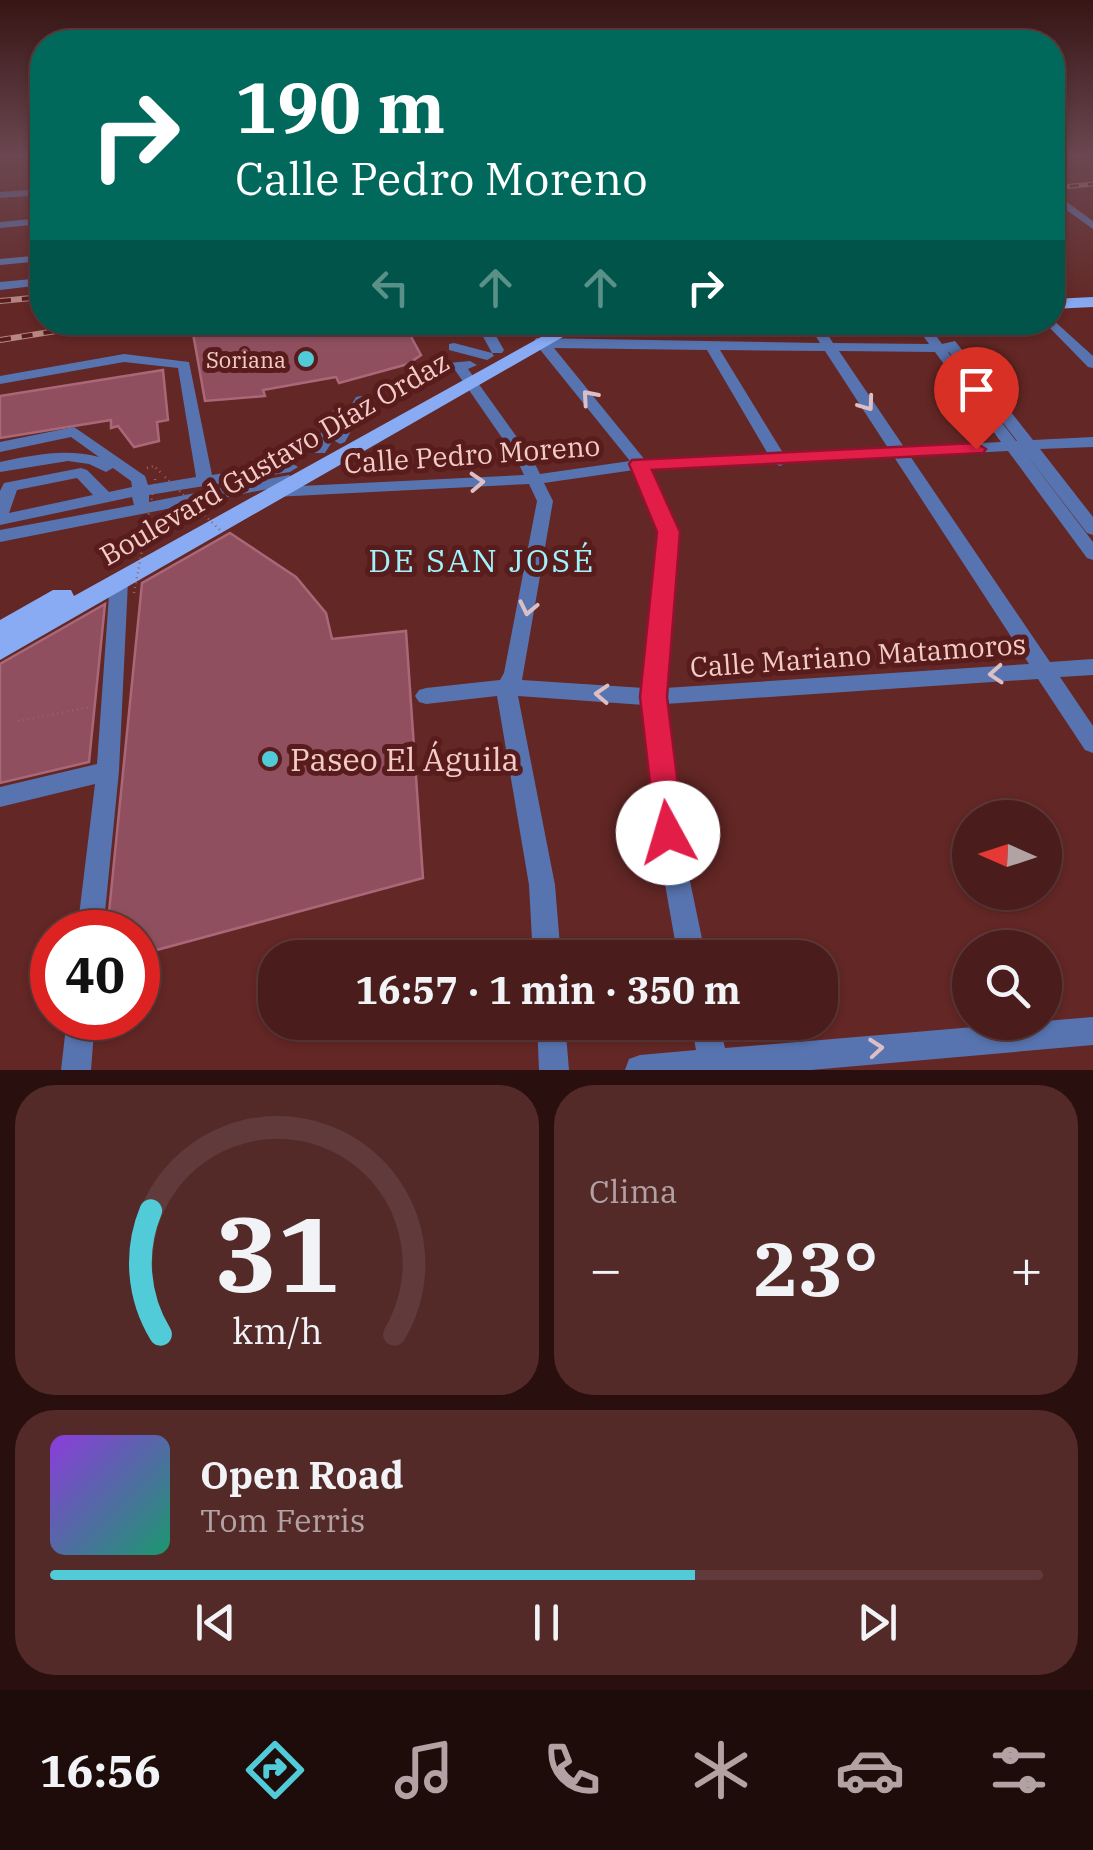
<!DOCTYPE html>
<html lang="es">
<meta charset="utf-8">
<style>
:root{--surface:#4a1d1c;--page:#542a29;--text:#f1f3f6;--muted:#b2a2a3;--line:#613b3b;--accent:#52cbd8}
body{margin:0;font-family:"IBM Plex Serif",serif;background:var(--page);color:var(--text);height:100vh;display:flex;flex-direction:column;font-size:38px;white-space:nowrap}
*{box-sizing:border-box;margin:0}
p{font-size:32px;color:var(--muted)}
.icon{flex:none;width:55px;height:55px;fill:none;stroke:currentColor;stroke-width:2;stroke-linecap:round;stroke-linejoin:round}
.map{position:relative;height:1070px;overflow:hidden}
.sheet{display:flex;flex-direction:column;gap:15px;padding:15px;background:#29100f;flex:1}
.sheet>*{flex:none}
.banner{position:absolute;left:30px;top:30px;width:1035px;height:305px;border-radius:40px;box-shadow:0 2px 8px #0004,0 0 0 2px var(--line);background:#00695c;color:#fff;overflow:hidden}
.needle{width:65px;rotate:273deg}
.buttons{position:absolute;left:952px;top:800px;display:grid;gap:20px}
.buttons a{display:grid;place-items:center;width:110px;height:110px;border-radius:50%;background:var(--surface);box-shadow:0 2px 8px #0004,0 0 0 2px var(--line);font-size:50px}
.speed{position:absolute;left:30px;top:910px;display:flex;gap:20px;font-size:50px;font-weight:700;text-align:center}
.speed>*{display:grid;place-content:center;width:130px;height:130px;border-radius:50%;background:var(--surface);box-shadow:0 2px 8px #0004,0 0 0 2px var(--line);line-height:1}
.speed .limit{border:15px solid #d22;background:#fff;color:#111}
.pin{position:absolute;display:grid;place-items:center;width:85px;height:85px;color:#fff;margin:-102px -42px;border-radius:50% 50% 50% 0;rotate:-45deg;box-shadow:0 0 10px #0007}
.pin .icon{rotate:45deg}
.me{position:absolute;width:110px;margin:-55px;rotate:354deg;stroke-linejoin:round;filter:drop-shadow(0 0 8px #0008)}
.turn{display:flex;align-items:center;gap:35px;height:210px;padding:0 40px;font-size:45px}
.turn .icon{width:130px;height:130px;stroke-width:2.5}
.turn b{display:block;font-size:70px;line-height:85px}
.lanes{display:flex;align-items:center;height:95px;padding:0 40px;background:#0003;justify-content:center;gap:50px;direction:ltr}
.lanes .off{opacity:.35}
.big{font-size:75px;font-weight:700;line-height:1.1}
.sheet .tile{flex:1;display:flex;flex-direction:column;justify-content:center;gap:15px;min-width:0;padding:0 35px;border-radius:40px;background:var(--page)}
.sheet .dial{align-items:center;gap:0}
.dial svg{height:260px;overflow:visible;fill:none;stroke:var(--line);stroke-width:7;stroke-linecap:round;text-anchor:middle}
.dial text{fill:var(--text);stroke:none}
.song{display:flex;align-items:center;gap:30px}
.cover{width:120px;height:120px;border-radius:15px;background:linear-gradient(135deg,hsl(270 70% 55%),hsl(160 70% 35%))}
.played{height:10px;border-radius:5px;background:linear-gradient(90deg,var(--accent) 65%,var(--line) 65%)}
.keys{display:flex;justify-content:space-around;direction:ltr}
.heat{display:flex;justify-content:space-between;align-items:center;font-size:55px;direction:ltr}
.sheet .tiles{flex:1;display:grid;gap:15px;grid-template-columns:1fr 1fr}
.tile:last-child{grid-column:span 2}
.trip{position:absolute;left:258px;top:940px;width:580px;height:100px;border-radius:40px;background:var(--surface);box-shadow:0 2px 8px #0004,0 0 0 2px var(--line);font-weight:700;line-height:100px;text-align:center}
.menu{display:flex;height:160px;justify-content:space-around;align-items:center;background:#1e0c0b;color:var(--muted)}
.menu .icon{width:70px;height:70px}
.menu .active{color:var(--accent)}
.menu b{font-size:45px;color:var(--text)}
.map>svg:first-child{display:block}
.building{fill:#8f4f5f;stroke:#aa6778;stroke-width:2.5}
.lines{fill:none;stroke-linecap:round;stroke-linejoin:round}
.path{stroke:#996562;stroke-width:2.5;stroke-dasharray:1 4;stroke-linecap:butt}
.minor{fill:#5874b0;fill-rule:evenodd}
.major{fill:#88abf4;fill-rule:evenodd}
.rail-far1-casing{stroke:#b78784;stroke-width:5}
.rail-casing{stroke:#b78784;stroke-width:6}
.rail-far1{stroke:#571c1b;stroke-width:2.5;stroke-dasharray:9;stroke-linecap:butt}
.rail{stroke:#571c1b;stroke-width:4;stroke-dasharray:11;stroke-linecap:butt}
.path-bridge{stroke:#996562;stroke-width:2.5;stroke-dasharray:1 4;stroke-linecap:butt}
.oneway{stroke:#dcbfc5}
.route{fill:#e11d48;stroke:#92132f;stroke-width:2.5}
.poi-dot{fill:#52cbd8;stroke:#571c1b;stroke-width:4}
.labels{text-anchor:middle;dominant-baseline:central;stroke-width:10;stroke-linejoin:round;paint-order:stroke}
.far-poi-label{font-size:22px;fill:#f3ccc9;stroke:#571c1b;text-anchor:end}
.street-label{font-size:28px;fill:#f3ccc9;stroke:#571c1b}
.quarter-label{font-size:32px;letter-spacing:2.5px;fill:#a1f2fb;stroke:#571c1b}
.near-poi-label{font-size:32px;fill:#f3ccc9;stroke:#571c1b;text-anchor:start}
</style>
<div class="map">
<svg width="1093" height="1070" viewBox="0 0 1093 1070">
<rect width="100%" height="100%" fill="#632725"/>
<path class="building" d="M191,322H403L421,355L408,364L339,383L336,377L263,390L265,396L205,401Z
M163,370L168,420L157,422L159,441L134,447L118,426L111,428V420L0,438V396Z
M230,533L296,577L326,613L332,639L406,631L423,878L138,955V932H107L142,583Z
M105,604L89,762L0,783V664Z"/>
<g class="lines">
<path class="path" d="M147,468L154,466L161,473
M129,554L143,546
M18,721L91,707"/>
<path class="minor" d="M42,189V195L0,198V192Z
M1054,197H1060L1093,221V229L1054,201Z
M42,218V224L0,228V222Z
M42,255V261L0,265V259Z
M42,278V285L0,290V282Z
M1052,319L1093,356V368L1088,367L1047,325L1045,322H1052Z
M475,322H488L504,350L502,353H492Z
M807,322H820L833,343L929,344L913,322H926L942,344L955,341L1033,440L1093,437V447L1040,449L1093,517V535L1087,533L1023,450L1093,542V560L1087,558L1008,451L910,456L1050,662L1093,659V675L1060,677L1093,726V753L1085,750L1038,679L665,704L680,833L706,958H678L656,833L644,705L518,696L555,885L561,958H533L529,885L497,696L426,704L419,702L415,696L419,690L426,688L500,680L504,673L537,501L529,484L274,497L268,496L266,492L268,489L0,542V530L134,505L132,497L0,525V491L4,483L81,468L87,470L109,492L132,487L131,481L113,468L106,472L89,464L68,461L0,472V462C34,455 65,448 99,457L71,437L0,452V442L74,427L145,476L148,485L196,477L178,368L124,362L0,384V376L124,354L189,362L212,475L290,462L298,467L290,472L149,495V502L289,475L297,480L295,483L280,487L524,475L516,458L455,370L416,374L409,370L416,366L470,361L477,365L468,369L532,458L540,474L630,461L538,347L534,341L536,338L820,343ZM554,348L707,350L768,454L645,460ZM720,350L825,351L888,448L783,453ZM839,351L935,352L1001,442L904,447ZM948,352H949L1017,441H1016ZM894,457L1029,664L665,688L677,532L668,505L650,469L773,463L780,466L787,462ZM634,470L652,505L659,532L644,688L522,680L553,501L544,483ZM77,478L93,495L9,513L17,490Z
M454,343L492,353L494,356L487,360L449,350V344Z
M361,396L368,400L345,442L340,444L333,440L325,453H315L312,450L335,407L340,406L347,410L339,426L356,397Z
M119,575L128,581L119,771L103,932H77L95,784L0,807V787L97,764L110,581Z
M1093,1017V1045L811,1070H625L629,1059L640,1055L696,1050L691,1022H719L725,1048Z
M67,1018H95L91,1070H61Z
M537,1022H565L569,1070H539Z"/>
<path class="major" d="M1093,297V307L1052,309V299Z
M568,322H589L0,660V620L53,590H71L74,596Z"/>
<defs>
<path id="rail-far1" d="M1052,188L1093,184"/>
<path id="rail" d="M0,301L42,297
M0,340L112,322"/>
</defs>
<use href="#rail-far1" class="rail-far1-casing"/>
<use href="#rail" class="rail-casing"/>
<use href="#rail-far1" class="rail-far1"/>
<use href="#rail" class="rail"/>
<path class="path-bridge" d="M165,477L221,531
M134,593L156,475"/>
</g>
<defs><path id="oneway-chevron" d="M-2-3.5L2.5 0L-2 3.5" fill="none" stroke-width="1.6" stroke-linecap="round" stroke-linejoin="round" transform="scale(2.5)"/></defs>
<g class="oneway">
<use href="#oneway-chevron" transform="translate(589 397) rotate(-131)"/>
<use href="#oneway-chevron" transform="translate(867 404) rotate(54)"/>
<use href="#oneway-chevron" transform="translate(477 482) rotate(-3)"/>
<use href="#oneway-chevron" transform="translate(528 608) rotate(102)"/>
<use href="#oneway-chevron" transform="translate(996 674) rotate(176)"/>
<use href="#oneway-chevron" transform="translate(602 694) rotate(-177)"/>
<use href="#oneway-chevron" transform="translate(876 1048) rotate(-5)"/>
</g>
<linearGradient id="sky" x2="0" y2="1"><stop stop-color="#361514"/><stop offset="0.51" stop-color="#6b4751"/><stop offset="1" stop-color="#6b4751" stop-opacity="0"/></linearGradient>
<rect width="1093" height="307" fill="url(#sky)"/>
<path class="route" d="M976,443L986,449L983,453L652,470L680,532L667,697L684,833L679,843L668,847L657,843L640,697L657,532L629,464L632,460Z"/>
<g class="poi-dot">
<circle cx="306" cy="359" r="10"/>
<circle cx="270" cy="759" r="10"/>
</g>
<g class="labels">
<g class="far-poi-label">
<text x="286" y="359">Soriana</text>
</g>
<g class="street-label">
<text transform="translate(472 454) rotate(-4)">Calle Pedro Moreno</text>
<text transform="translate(274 458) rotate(-30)">Boulevard Gustavo Díaz Ordaz</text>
<text transform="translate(858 655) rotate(-4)">Calle Mariano Matamoros</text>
</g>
<g class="quarter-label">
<text x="482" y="560">DE SAN JOSÉ</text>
</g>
<g class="near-poi-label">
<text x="290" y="759">Paseo El Águila</text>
</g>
</g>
</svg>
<div class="buttons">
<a><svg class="needle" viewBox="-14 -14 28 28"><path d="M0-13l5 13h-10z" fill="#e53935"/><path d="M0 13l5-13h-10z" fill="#b2a2a3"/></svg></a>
<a><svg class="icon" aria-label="search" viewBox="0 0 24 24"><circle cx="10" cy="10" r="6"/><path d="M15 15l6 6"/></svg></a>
</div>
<div class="speed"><div class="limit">40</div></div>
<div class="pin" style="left:976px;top:449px;background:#d93025"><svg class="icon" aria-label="arrive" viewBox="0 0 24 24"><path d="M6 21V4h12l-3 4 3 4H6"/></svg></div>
<svg class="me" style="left:668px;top:833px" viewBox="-20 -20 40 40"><circle r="19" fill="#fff"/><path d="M0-13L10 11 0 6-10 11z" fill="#e11d48"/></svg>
<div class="trip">16:57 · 1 min · 350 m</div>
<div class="banner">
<div class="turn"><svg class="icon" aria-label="right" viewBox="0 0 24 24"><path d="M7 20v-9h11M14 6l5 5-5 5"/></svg><div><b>190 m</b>Calle Pedro Moreno</div></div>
<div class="lanes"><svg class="icon off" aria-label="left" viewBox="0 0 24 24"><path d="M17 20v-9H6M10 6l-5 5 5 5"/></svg><svg class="icon off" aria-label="ahead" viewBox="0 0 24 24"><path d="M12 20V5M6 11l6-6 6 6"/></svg><svg class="icon off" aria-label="ahead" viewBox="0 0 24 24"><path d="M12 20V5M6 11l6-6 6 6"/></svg><svg class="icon" aria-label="right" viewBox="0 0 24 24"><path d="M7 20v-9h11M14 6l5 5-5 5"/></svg></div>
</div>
</div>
<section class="sheet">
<div class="tiles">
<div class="tile dial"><svg viewBox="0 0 100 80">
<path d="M14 69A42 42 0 1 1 86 69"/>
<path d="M14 69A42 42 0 0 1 11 31" stroke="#52cbd8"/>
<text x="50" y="56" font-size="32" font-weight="700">31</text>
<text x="50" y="72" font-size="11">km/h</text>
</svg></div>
<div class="tile"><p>Clima</p>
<div class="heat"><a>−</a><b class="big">23°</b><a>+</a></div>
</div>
<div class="tile">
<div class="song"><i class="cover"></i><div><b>Open Road</b><p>Tom Ferris</p></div></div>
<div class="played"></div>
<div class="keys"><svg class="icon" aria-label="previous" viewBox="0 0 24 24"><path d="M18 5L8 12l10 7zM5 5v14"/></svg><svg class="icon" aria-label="pause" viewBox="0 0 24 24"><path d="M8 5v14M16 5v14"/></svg><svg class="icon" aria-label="next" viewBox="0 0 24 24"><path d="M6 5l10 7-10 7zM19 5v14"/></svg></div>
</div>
</div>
</section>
<nav class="menu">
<b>16:56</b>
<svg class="icon active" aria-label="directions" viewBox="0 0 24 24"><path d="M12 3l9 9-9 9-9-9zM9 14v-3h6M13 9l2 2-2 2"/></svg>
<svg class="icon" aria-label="music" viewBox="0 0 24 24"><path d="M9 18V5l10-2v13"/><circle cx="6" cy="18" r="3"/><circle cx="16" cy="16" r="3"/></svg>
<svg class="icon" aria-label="phone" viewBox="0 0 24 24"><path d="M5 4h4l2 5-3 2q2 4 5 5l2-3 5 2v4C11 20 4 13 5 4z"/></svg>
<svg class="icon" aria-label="climate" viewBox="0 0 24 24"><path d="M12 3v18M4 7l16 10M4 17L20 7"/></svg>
<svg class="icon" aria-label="car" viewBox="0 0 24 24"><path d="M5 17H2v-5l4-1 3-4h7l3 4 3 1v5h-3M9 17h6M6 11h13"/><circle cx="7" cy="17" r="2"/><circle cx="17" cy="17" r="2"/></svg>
<svg class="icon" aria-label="filters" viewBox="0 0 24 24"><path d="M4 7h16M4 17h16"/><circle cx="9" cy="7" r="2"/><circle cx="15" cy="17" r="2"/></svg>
</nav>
